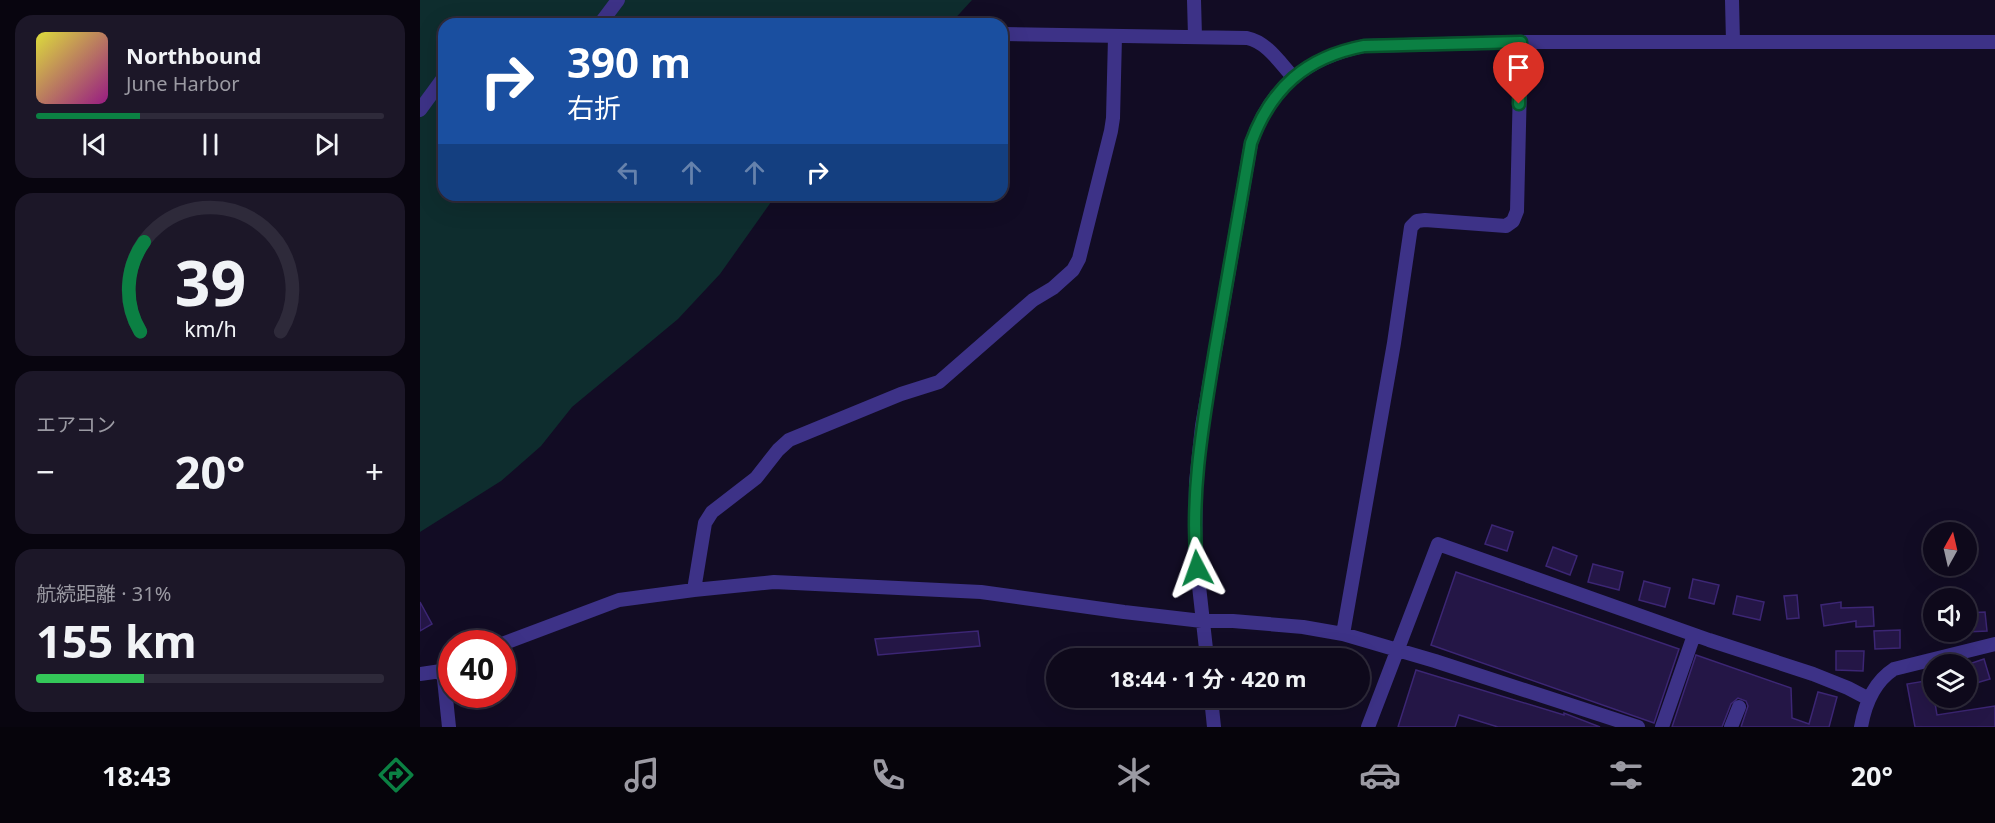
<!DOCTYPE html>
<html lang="ja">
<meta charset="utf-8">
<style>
:root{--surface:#0e091b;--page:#1c1728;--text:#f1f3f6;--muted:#9b9aa3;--line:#2e2a3a;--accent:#0b8043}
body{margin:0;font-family:"Noto Sans","Noto Sans JP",sans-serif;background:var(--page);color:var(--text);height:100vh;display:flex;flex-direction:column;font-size:22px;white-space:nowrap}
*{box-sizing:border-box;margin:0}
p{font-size:20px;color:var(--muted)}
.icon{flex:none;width:33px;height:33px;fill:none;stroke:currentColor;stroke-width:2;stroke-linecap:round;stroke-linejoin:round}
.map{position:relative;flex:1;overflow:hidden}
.details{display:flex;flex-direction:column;gap:15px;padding:15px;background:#08050f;width:420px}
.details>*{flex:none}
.guide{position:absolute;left:18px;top:18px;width:570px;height:183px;border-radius:18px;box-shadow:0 6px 24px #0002,0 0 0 2px var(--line);background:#1a4fa0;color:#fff;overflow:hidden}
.needle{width:39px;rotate:8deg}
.controls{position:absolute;left:1503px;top:522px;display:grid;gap:12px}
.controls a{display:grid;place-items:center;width:54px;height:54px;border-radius:50%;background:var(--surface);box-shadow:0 6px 24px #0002,0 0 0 2px var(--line);font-size:30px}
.speed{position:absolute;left:18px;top:630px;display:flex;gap:12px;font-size:30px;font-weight:700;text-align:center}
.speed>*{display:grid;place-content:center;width:78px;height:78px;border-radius:50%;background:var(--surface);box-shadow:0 6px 24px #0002,0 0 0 2px var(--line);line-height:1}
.speed .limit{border:9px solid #d22;background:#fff;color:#111}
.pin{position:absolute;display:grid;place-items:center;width:51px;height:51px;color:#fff;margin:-62px -26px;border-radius:50% 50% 50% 0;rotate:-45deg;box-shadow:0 0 6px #0007}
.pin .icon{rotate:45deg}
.me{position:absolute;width:66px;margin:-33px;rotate:356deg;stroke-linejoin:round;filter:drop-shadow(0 0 4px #0008)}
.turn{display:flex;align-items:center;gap:21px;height:126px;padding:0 30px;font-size:27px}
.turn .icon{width:78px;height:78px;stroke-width:2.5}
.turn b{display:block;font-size:42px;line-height:51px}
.lanes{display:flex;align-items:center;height:57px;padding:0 30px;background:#0003;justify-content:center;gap:30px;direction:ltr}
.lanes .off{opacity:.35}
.big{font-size:45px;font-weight:700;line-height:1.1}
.details .card{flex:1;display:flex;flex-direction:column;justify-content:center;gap:9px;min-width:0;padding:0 21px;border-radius:18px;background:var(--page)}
.details .dial{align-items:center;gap:0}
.dial svg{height:156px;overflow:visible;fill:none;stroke:var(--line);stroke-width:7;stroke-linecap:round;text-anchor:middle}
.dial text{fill:var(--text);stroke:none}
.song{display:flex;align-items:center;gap:18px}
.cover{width:72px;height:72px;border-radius:9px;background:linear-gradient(135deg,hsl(60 70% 55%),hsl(310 70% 35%))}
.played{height:6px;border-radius:3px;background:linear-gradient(90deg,var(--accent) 30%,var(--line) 30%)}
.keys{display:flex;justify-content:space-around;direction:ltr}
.heat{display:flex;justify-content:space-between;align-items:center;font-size:33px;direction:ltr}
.charge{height:9px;border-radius:4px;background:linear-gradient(90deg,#34c759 31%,var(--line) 0)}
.trip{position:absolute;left:626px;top:648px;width:324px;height:60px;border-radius:30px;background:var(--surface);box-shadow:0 6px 24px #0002,0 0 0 2px var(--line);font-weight:700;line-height:60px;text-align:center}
.tabs{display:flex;height:96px;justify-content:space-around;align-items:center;background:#06040b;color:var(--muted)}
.tabs .icon{width:42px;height:42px}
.tabs .on{color:var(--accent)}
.tabs b{font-size:27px;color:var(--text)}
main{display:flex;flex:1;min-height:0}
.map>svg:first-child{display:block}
.green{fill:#0e2d2e}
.building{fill:#241646;stroke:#3c2674;stroke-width:1.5}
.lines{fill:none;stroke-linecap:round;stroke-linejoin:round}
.minor{stroke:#3d3287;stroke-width:14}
.route-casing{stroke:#07532c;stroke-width:15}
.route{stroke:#0b8043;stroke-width:10}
</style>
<main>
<section class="details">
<div class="card">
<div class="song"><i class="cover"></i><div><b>Northbound</b><p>June Harbor</p></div></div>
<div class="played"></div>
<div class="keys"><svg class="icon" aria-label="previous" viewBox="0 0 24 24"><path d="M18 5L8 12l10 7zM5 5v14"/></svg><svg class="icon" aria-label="pause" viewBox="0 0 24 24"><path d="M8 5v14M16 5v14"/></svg><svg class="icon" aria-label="next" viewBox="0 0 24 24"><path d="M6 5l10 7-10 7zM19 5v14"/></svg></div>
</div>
<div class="card dial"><svg viewBox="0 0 100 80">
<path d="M14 69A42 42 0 1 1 86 69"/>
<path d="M14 69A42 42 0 0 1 16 23" stroke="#0b8043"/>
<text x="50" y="56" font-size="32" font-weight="700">39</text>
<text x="50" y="72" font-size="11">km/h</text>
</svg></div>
<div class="card"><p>エアコン</p>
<div class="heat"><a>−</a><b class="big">20°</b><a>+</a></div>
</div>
<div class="card"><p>航続距離 · 31%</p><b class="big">155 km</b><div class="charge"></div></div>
</section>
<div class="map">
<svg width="1575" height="727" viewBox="0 0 1575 727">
<rect width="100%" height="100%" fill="#120c24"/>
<path class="green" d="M0,0H552L530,24H24V195H356L300,274L258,319L152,407L121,446L81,481L0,532Z"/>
<path class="building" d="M1072,525L1093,532L1087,551L1065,544Z
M1133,547L1157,556L1150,575L1126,566Z
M1173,564L1203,572L1199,590L1168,582Z
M1036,572L1259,649L1234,723L1011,645Z
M1273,579L1299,585L1294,604L1269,598Z
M1224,581L1250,588L1245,607L1219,600Z
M1377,595L1379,618L1367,619L1364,596Z
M1317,596L1344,602L1340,620L1313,614Z
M0,602L12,624L0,631Z
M1421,602V608L1453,607L1454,626L1436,627V621L1404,626L1401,605Z
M1565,612L1567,631L1546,632V613Z
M1480,630V648L1455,649L1454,631Z
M558,631L560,646L458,655L455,639Z
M1416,651H1444L1443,671L1416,670Z
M1276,655L1371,688L1372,718L1389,724L1398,692L1417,697L1409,727H1321L1328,706L1326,701L1318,698L1311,704L1302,727H1252Z
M1564,659L1570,679L1546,686V665Z
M996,670L1144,715V713L1180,727H1078L1039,715L1035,727H978Z
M1511,680L1517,715L1575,706V727H1495L1487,684Z"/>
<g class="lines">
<path class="minor" d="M774,0L775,36
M1312,0L1313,42
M180,24L198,0
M582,34L827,38C847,42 860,63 874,78
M0,110L24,77
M274,590L285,523L292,512L336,478L358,450L369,440L481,394L519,382L613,300L633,288L653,270L659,259L691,131L693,118L695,37
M923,634L974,343L991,227L997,221L1005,220L1086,226L1093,221L1097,211L1101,42
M82,644L199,600L274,590L354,582L561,592L704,612L782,621H813L883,627L923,634L1015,661L1218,727
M787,658L775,550L776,482L782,426L831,143C851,87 886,58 944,46L1101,42H1575
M21,671L24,679L29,727
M0,674L21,671L32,666
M791,698L794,727
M948,727L1018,544L1289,640L1393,674L1428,688L1449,699
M1242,727L1274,635
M1311,727L1319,707
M1441,727C1445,704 1454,682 1474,669L1575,644"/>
</g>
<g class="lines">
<defs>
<path id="route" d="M777,568C770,494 783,423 795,350C807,281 819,212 831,143C851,88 886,57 944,46L1101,42L1099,104"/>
</defs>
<use href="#route" class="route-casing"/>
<use href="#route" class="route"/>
</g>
</svg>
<div class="controls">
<a><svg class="needle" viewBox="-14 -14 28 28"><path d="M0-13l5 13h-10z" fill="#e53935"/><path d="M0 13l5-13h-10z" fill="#9b9aa3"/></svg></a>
<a><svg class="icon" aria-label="sound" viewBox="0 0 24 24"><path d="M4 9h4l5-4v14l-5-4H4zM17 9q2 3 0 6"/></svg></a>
<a><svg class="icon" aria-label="layers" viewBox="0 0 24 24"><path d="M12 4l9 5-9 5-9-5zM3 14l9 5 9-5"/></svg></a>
</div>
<div class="speed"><div class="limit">40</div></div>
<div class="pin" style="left:1099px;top:104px;background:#d93025"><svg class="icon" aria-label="arrive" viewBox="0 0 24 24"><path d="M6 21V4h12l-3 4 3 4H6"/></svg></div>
<svg class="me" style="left:777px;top:568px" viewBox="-20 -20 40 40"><path d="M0-17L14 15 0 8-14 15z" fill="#0b8043" stroke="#fff" stroke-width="4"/></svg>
<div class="trip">18:44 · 1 分 · 420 m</div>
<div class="guide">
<div class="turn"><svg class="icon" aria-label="right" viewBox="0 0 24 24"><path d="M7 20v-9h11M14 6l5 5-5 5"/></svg><div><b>390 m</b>右折</div></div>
<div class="lanes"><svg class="icon off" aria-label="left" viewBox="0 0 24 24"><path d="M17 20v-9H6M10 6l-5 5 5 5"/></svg><svg class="icon off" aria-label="ahead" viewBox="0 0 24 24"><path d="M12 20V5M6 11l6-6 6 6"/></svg><svg class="icon off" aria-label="ahead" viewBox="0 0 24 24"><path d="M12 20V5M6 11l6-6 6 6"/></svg><svg class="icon" aria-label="right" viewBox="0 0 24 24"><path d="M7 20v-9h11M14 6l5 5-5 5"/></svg></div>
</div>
</div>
</main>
<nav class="tabs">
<b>18:43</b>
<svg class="icon on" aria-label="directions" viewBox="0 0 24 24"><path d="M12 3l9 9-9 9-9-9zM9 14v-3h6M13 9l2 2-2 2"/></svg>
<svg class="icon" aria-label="music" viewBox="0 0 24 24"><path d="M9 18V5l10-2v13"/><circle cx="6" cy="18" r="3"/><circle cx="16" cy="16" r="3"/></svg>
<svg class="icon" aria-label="phone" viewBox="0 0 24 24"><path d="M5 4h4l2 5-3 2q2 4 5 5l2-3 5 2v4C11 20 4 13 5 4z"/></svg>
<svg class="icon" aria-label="climate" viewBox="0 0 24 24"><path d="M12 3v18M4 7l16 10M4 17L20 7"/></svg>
<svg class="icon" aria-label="car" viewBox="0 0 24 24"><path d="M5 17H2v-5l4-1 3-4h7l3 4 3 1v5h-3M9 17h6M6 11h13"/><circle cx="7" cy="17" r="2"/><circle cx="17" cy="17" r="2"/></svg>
<svg class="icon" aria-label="filters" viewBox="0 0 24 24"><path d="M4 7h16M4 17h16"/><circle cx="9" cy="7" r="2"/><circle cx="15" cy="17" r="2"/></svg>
<b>20°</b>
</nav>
